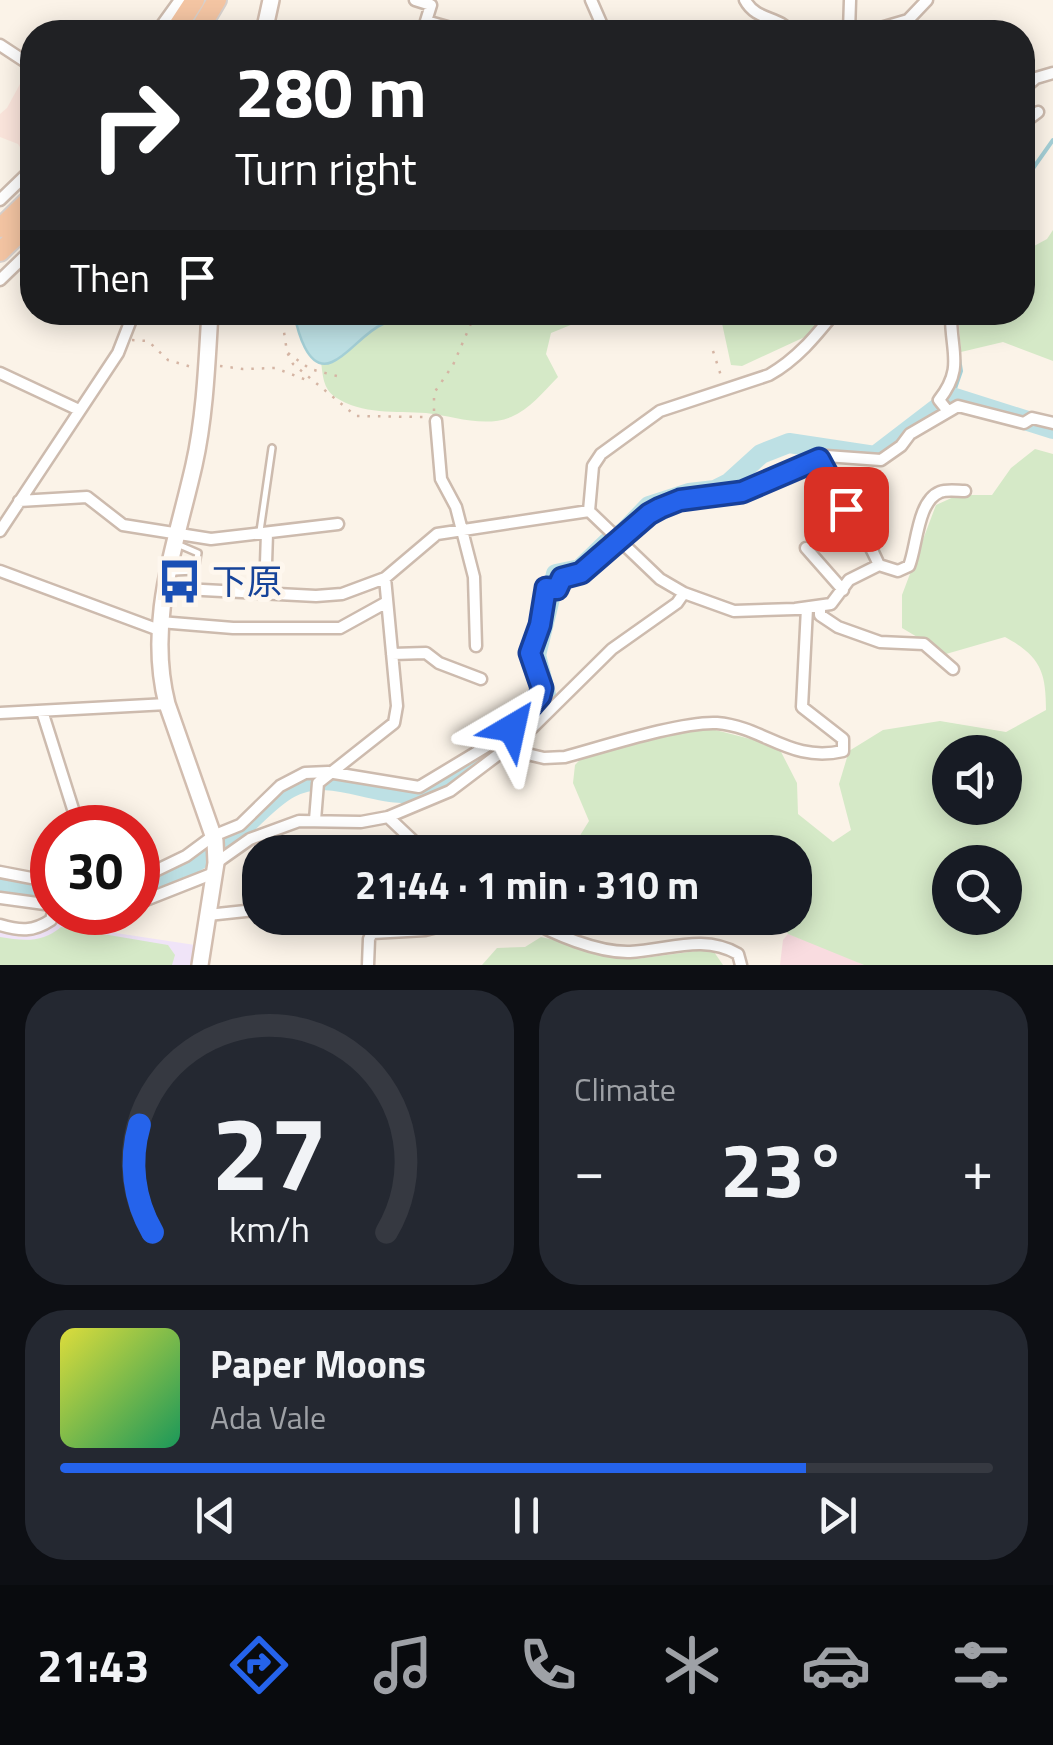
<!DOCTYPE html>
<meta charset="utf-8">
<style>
:root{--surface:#171b24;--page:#242831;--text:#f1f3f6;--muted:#9ea1a6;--line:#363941;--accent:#2563eb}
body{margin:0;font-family:"Titillium Web","Noto Sans JP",sans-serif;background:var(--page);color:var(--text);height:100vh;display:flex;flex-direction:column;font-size:38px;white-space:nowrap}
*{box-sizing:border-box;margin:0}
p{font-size:32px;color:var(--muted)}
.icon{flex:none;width:55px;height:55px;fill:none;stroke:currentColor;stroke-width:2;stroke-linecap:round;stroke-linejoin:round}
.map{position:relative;height:965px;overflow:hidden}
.drawer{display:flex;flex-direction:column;gap:25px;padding:25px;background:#0d0f14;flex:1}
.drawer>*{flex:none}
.hud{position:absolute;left:20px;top:20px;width:1015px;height:305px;border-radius:40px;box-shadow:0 5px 25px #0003;background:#202124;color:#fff;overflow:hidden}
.controls{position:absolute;left:932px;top:735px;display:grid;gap:20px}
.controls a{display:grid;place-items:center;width:90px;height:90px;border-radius:50%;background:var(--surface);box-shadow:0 5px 25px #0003;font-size:50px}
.speed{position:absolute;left:30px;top:805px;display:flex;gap:20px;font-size:50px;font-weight:700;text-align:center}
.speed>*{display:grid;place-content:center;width:130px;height:130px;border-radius:50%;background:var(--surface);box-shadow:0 5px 25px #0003;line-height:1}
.speed .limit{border:15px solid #d22;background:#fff;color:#111}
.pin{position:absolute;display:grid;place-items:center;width:85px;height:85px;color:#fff;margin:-42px;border-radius:20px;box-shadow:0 5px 15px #0006}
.me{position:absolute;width:110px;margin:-55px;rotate:36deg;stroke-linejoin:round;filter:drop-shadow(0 0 8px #0008)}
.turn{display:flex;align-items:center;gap:35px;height:210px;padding:0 50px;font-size:45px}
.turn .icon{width:130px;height:130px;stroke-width:2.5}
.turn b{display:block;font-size:70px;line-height:85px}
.then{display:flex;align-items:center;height:95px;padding:0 50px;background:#0003;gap:20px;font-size:38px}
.big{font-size:75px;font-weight:700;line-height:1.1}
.drawer .widget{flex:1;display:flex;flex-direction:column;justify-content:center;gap:15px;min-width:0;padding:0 35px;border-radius:40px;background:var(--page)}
.drawer .dial{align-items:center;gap:0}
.dial svg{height:260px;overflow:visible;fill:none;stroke:var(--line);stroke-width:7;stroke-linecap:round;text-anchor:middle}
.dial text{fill:var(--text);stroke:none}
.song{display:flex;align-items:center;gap:30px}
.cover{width:120px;height:120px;border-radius:15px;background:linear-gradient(135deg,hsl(60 70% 55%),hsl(150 70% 35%))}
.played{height:10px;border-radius:5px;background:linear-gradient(90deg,var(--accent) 80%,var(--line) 80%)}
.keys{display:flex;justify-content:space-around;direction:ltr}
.heat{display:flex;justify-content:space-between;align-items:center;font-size:55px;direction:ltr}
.drawer .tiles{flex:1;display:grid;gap:25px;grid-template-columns:1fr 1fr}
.widget:last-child{grid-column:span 2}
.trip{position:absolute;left:242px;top:835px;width:570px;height:100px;border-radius:40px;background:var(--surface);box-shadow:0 5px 25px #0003;font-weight:700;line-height:100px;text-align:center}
.tabs{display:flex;height:160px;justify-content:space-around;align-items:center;background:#090b0e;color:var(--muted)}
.tabs .icon{width:70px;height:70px}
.tabs .current{color:var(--accent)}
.tabs b{font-size:45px;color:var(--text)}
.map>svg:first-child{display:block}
.commercial{fill:#fbe5dc}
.education{fill:#f0e4f8}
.medical{fill:#f9dce0}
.green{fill:#d5e9c7;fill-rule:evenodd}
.water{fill:#bde0e4;stroke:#a4cfd6;stroke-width:2.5}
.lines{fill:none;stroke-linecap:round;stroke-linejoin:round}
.stream{stroke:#a4cfd6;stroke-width:4}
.river{stroke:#bde0e4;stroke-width:20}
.service-casing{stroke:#cdbbae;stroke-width:10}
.minor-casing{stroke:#cdbbae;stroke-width:15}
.secondary-casing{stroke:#d2bdaf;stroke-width:20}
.trunk-casing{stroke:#d8d1cd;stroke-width:22}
.path{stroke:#d5b5a4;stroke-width:2.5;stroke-dasharray:2.5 8;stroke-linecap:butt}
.service{stroke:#fff;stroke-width:5}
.minor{stroke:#fff;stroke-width:10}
.secondary{stroke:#fff;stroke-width:15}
.trunk{stroke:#f4c5a3;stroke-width:18}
.route-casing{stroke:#184099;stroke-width:25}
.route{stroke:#2563eb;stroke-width:18}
.labels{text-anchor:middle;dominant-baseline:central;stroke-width:10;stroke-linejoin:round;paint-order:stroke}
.transit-label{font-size:35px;fill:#164399;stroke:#fef7ee;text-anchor:start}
</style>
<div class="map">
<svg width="1053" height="965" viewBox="0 0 1053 965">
<rect width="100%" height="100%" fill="#fbf3e8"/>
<path class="commercial" d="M26,73L32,76L30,163L18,144L0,137V114L7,108Z"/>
<path class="education" d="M55,916L110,917L109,932L195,945L191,965H0V932L20,937L41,932Z"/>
<path class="medical" d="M788,934L832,950L864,965H780L783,940Z"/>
<path class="green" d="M1053,230V361L1003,342L961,352L959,326L962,313L1022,312L1023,252L1047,239Z
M436,312L600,313L551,333L546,354L558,377C544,391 529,410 511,417C484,428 453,416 426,413C396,411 362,415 335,397C323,388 323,376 321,362C344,362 360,334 381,324C400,315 419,321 436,312Z
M728,312H827V313L809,335L742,366L731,365L720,314Z
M1035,449L1053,454V965H864L788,934L779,918H795V852H542L576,842L589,821L573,783L575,765L594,745L696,725L778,746L797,783L798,814L833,842L851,830L839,784L849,751L883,730L940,721L1006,732L1046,710C1046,671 1040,656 1005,637L946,654L902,628V595L936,505L958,495H992L1011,468ZM950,752H1005V808H950ZM950,862H1005V918H950Z
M61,927L168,945L175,955L172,965H0V937C23,941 43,943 61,927Z
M541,937L636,959L712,949L723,965H482L497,948L525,947Z"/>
<path class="water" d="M294,313V312L436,313C419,321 400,316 383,324C364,332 349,355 332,362C307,373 297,328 294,313Z"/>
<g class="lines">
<path class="stream" d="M1022,184L1053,140
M952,397L961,371L958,352"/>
<path class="river" d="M0,888L52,895
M138,889C172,875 202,861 231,838C250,823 269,799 290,788C327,768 364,792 402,793C451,795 516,733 547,699L536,655L556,574L580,569L607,543L624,532L649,506L689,493L715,490L729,483L761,454L789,443L875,456L952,397L1053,429"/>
<defs>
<path id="service" d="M260,531L272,448
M174,572L195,571L198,553L177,544"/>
<path id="minor" d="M415,0L431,5L426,21L465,32
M591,0L605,32
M745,0C756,21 779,16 791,32
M157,32L180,0
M849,32L850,0
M867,32L908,20L927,0
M0,45L32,66
M1022,90L1036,78L1053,73
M1022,124L1038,112
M0,200L32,169
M0,280L32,249
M0,373L79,410
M947,410L939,400C965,367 950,351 951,312
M436,421L441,479L456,507L474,577L476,646
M819,459C840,496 862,526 879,565
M19,501L87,497L123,525L211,539L338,524
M589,511L593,466L601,454L660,411L769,375C797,359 815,337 835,312
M0,531L118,353L134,312
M806,548L843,590
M0,571L159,630
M164,588L316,596L342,594L385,578L437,534L589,511L660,579L684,593L677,603L612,649L528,732L450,791L388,817L361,822L299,821L250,839L216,863
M684,593L734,611L795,609L831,604L849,580L879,565L898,571L909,566C917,547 917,501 940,492C947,489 958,491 965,491
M265,594L267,533
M820,607V615L838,627L880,642L924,644L953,669
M160,622L233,628H340L387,602
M392,654L426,653L439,663L481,679
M42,711L79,828
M0,713L167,704
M506,749L544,758L565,757C602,747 682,721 717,723C765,727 790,763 843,751V739L802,707L807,608
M388,817L425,852
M315,820L318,783L394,723L397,706L385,578
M0,872L52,882
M138,874L155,871L186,856L213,836L240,825L280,786L305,773L328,772L419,787L487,746L513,728L540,695L542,688L530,653L540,625L547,588L557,589L563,578L581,573L649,514L680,500L741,492L826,456L881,460L901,446L910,434L958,406L1024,423L1032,418L1053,423
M0,898L52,905
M138,903L214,873
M208,915L255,910L260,905
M526,918C553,934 598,953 630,952C669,950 703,934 738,954L741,965
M0,925C20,931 33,932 51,920L53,912
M368,965L369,939L372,933L425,930L473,918"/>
<path id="secondary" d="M264,32L271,0
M200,965L216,863L215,841L167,704C146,621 176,545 194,465C205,416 207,362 210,312"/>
<path id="trunk" d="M174,32L195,0
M198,32L217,0
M0,228L32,197
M0,252L32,221"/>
</defs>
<use href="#service" class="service-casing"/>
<use href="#minor" class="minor-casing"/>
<use href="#secondary" class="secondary-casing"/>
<use href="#trunk" class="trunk-casing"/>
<path class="path" d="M281,312L287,352L293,364L356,416L424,417
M132,340L148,341L168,360L195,368
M713,351L722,379
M288,353L310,369L337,376
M220,366L243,369L275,368L309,381
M434,411V393L453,365L476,312"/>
<use href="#service" class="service"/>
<use href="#minor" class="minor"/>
<use href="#secondary" class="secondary"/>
<use href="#trunk" class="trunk"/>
</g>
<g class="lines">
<defs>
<path id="route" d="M512,728L540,696L542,688L530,653L540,625L546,588L557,589L562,578L581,573L649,514L660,508L680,500L742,492L819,459L846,509"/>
</defs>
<use href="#route" class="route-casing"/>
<use href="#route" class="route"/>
</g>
<defs>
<symbol id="bus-bare" viewBox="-9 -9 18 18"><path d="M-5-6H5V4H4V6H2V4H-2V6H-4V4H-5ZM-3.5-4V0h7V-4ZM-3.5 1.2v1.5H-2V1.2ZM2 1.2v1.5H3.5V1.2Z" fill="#1a4fb4" stroke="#fef7ee" stroke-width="2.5" paint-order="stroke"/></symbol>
</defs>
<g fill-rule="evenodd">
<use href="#bus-bare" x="148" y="550" width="63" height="63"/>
</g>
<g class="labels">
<g class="transit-label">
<text x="212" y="581">下原</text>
</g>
</g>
</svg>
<div class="controls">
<a><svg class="icon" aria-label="sound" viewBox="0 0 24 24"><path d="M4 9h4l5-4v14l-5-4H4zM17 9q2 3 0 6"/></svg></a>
<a><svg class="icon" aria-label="search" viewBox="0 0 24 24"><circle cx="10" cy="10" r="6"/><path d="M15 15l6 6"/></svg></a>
</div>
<div class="speed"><div class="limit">30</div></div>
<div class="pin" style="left:846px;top:509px;background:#d93025"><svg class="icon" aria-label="arrive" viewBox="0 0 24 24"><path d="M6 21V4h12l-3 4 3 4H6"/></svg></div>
<svg class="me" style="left:512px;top:728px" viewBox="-20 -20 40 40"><path d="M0-17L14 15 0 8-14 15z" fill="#2563eb" stroke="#fff" stroke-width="4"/></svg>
<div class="trip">21:44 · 1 min · 310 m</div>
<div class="hud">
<div class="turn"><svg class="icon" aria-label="right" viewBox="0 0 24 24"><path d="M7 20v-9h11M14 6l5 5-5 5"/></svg><div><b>280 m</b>Turn right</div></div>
<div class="then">Then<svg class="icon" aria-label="arrive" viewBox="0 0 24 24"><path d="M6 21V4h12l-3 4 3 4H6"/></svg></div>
</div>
</div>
<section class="drawer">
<div class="tiles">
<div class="widget dial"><svg viewBox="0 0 100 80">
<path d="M14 69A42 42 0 1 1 86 69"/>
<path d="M14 69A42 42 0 0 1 10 36" stroke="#2563eb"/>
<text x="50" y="56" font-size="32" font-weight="700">27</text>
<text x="50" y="72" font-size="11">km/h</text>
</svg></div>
<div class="widget"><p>Climate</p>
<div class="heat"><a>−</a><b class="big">23°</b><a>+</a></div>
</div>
<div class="widget">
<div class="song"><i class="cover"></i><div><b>Paper Moons</b><p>Ada Vale</p></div></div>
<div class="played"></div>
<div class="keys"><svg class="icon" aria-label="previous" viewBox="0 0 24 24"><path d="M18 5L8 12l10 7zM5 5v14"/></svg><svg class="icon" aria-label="pause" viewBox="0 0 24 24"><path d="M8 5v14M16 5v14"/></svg><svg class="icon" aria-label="next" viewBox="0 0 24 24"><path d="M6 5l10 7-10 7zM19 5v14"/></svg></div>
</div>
</div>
</section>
<nav class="tabs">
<b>21:43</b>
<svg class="icon current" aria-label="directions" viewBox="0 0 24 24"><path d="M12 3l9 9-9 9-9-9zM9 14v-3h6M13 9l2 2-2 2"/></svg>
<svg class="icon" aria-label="music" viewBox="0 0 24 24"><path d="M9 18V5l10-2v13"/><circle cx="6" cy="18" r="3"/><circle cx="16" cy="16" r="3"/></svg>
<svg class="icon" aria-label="phone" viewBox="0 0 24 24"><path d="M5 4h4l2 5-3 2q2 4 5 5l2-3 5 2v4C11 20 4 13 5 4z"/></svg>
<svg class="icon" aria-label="climate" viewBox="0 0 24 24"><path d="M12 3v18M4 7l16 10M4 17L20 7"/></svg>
<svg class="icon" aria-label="car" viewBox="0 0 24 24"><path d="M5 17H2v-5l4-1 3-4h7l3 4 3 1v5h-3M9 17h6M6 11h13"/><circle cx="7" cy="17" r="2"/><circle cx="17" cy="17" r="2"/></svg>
<svg class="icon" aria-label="filters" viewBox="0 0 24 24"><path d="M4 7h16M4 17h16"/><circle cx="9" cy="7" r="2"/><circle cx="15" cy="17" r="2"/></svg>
</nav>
